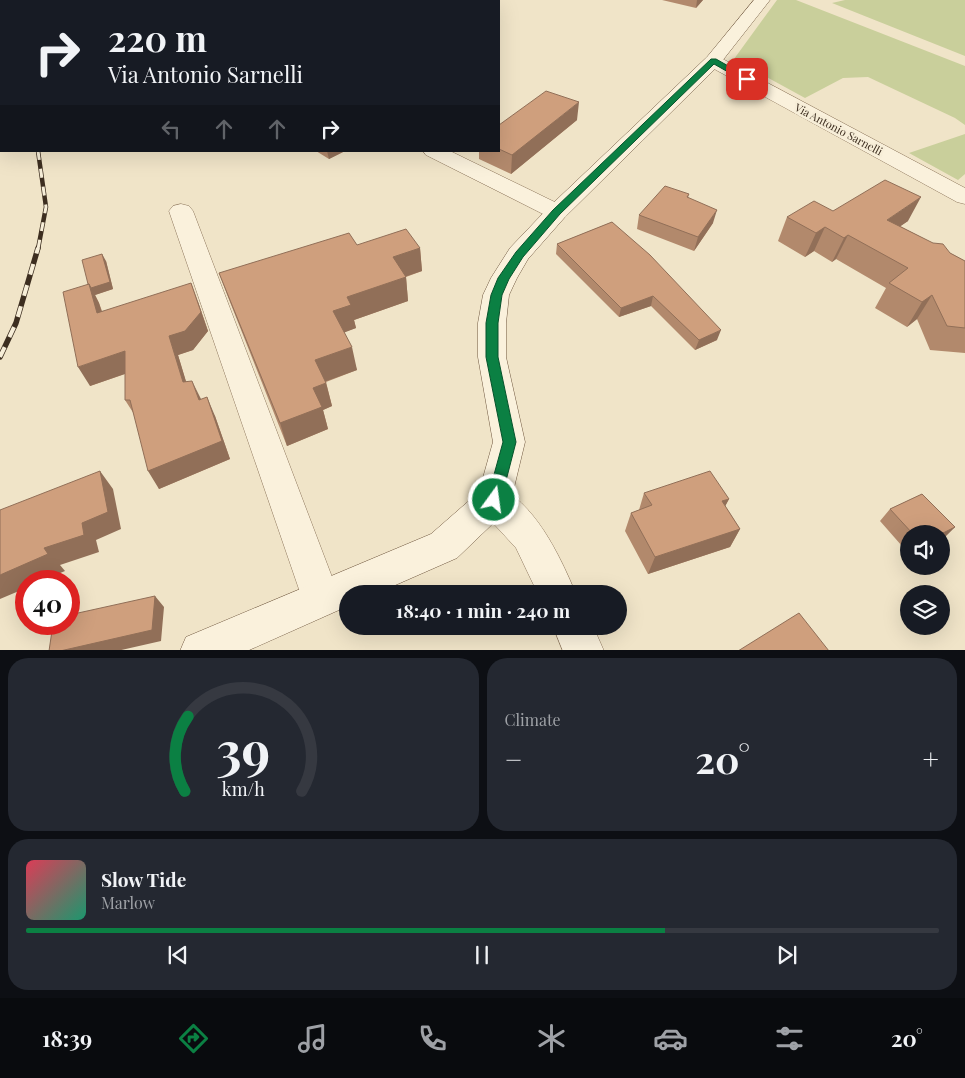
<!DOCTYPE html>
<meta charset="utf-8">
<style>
:root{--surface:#171b24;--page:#242831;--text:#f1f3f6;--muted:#9ea1a6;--line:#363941;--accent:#0b8043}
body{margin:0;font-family:"Playfair Display",serif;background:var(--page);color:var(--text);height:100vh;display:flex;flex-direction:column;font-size:19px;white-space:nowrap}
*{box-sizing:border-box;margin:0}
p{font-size:16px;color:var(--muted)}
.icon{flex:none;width:28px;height:28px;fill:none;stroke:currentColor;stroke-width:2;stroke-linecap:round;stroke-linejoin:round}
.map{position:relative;height:650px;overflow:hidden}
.details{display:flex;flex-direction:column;gap:8px;padding:8px;background:#0d0f14;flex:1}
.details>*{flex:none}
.top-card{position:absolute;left:0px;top:0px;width:500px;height:152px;box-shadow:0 5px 20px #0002;background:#171b24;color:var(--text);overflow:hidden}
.buttons{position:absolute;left:900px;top:525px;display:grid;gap:10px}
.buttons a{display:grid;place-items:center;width:50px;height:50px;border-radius:50%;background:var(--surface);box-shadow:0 5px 20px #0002;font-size:25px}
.speed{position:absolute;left:15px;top:570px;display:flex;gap:10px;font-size:25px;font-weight:700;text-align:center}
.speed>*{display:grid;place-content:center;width:65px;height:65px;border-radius:50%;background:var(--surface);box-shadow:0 5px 20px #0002;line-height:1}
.speed .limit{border:8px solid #d22;background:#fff;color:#111}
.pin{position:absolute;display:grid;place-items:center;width:42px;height:42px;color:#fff;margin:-21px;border-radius:10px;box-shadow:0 2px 8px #0006}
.me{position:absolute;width:55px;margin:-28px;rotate:14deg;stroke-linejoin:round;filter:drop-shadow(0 0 4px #0008)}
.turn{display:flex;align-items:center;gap:18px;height:105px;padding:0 25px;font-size:22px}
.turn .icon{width:65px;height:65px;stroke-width:2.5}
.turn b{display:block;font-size:35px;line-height:42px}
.lanes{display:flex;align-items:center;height:48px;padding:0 25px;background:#0003;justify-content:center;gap:25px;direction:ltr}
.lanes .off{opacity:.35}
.big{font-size:38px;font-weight:700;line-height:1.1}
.details .card{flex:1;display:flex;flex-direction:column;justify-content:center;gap:8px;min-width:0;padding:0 18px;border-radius:20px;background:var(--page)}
.details .dial{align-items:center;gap:0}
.dial svg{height:130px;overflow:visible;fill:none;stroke:var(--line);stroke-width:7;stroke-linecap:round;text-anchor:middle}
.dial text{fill:var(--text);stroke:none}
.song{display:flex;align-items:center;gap:15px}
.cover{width:60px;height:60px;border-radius:8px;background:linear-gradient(135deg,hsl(350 70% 55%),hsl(160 70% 35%))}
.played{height:5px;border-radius:2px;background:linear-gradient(90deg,var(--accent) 70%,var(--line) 70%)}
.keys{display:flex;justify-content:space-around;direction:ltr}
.heat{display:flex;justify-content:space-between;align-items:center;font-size:28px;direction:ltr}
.details .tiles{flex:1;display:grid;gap:8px;grid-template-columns:1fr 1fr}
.card:last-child{grid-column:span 2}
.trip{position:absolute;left:339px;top:585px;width:288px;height:50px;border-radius:25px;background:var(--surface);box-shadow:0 5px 20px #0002;font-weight:700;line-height:50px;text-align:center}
.dock{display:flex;height:80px;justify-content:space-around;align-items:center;background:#090b0e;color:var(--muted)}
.dock .icon{width:35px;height:35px}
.dock .selected{color:var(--accent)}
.dock b{font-size:22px;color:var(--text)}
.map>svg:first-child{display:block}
.green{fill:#c9cf9b}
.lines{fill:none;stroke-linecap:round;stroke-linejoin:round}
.street-casing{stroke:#8d765c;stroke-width:1}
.secondary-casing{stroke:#6f573f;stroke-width:1}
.street{fill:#faf1dc;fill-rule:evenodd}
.secondary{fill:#faf1dc;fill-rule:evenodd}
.rail-far1-casing{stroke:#3d2e20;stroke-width:4.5}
.rail-casing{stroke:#3d2e20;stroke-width:5.5}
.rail-far1{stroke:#f7eed8;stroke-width:3;stroke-dasharray:9;stroke-linecap:butt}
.rail{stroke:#f7eed8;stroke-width:4;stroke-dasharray:11;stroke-linecap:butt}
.wall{fill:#b2896c}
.shaded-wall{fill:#916f58}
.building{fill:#cf9f7d;stroke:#916f58}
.route{fill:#0b8043;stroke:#07532c}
.labels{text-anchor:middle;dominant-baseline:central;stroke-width:5;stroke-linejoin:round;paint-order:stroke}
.far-street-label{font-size:11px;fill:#3d2e20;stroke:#f7eed8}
</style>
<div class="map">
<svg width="965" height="651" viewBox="0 0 965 651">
<rect width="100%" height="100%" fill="#f0e4c8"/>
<path class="green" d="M777,0H796L965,66V125L955,118L868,77L843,78L805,98L734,59Z
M845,0H965V56L832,3Z
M965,134V174L958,180L909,153Z"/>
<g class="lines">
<defs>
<path id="street" d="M126,0H143L144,1H127Z
M713,56L719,57L965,188V204L957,202L707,65L704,61L707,57Z
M423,151H450L565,207L569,212L565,217L557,219L549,217L426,155Z
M181,204L189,206L193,211L340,598L334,611L321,617L308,611L302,598L169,211L173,206Z
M494,485C534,500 560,556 576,594H538L516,548L482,511L477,500L482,489Z
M553,626H593L604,651H563Z"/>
<path id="secondary" d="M754,0H770L719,65L565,217L528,259L517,278L509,295L506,323V357L525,442L511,500L506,511L457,558L375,594H348V606L247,651H180L186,637L431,534L479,492L493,442L478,357V323L483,295L491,278L510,248L549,207L707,57Z"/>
</defs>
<use href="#street" class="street-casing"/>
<use href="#secondary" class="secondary-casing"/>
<use href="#street" class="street"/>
<use href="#secondary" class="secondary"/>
<defs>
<path id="rail-far1" d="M38,151L46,207L38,249"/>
<path id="rail" d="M0,357L16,323L38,248"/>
</defs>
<use href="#rail-far1" class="rail-far1-casing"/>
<use href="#rail" class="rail-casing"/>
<use href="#rail-far1" class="rail-far1"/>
<use href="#rail" class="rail"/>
</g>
<path class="wall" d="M165,0H352L349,1H168Z
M662,0H703L696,8Z
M577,120L511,174L479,159V151H499V125Z
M316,151H345L329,159Z
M689,194L688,198L713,223L694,251L637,229L639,215Z
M787,217L908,221L900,226L965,261V353L930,350L917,319L907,327L875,308L886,288L836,259L832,262L814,251L805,257L778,241Z
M612,222L717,340L695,350L651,306L619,317L556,254L557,244Z
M420,248L422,271L406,277L408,301L354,320L356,328L344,332L357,370L326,382L332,406L323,410L328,429L287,446L228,297L219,273Z
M106,261L113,289L95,295L99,303L102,311L198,302L208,331L193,350L178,355L186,382L215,416L230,459L159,489L134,414L125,400V374L90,386L88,284Z
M644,493L729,499L725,506L740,529L730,547L648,574L625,531L631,513L639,510Z
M922,494L955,527L941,540V534H909V554L880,521L890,509Z"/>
<path class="shaded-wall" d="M331,0H351L349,1H330Z
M697,0H703L696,8Z
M579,102L577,120L511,174L512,155Z
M327,151H345L329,159Z
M921,197L908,221L875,244L887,220Z
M717,210L713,223L694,251L698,237Z
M825,227L814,251L805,257L816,233Z
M848,235L836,259L832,262L844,238Z
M420,248L422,271L395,280L393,257Z
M102,254L106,261L113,289L95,295L99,303L108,332L97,313L89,288Z
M406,277L408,301L354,320L356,328L338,335L333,311L347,297Z
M191,283L198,302L208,331L193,350L178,355L192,401L183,382L169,336Z
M932,295L917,319L907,327L922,302Z
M653,296L651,306L619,317L621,308Z
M721,330L717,340L695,350L699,340Z
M352,347L357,370L321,383L315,360Z
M125,351L136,370L90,386L78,367Z
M192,381L201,399L199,400Z
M326,383L332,406L323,410L328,429L287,446L280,423L313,388Z
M207,397L215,416L230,459L159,489L148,471Z
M100,471L113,489L121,529L96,540L99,552L60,565L65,571L41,581H26V588L0,599V575L44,548Z
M729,499L720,516L722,501Z
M955,527L943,539L941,540V534Z
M740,529L730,547L648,574L655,557Z
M155,596L164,607L161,641L117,651H60Z"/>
<path class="building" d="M189,0H331L330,1H332H193Z
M546,91L579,102L512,155L499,149V125Z
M885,180L921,197L887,220L933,243L943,244L950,253L965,261V328L947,326L932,295L922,302L889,283L908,268L848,235L844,238L825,227L816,233L787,217L814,201L833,211Z
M665,186L689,194L687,197L717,210L698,237L639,215Z
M612,222L650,255L721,330L699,340L653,296L621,308L557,244Z
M406,229L420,248L393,257L406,277L347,297L351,305L333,311L352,347L315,360L326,383L313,388L322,407L280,423L219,273L349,233L357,245Z
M102,254L110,282L91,288L89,284H88L82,260Z
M191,283L201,312L185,331L169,336L183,382L192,381L199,400L207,397L222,441L148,471L130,400H125V351L78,367L63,292L89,284L97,313Z
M100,471L108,512L82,523L84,535L44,548L48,554L0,575V510Z
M710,471L729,499L722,501L740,529L655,557L631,513L652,505L644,493Z
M922,494L955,527L941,534H913L890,509Z
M155,596L152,630L60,651H49L53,624H69V615Z
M799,613L829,651H738Z"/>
<path class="route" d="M711,59H716L751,79L744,81L714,64L560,214L523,257L509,279L502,295L498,323V357L516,442L501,500L499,505L494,507L489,505L487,500L503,442L486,357V323L491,295L498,278L516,252L553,210Z"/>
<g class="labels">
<g class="far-street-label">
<text transform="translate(839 129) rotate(28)">Via Antonio Sarnelli</text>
</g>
</g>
</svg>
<div class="buttons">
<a><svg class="icon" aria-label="sound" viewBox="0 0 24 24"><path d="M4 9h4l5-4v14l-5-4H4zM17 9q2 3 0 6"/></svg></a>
<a><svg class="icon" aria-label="layers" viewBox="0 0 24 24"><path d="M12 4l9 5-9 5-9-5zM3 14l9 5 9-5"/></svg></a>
</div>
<div class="speed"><div class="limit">40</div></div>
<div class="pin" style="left:747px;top:79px;background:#d93025"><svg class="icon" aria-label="arrive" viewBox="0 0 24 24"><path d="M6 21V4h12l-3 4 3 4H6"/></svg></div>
<svg class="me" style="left:494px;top:500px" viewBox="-20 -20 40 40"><circle r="17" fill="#0b8043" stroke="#fff" stroke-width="3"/><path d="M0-11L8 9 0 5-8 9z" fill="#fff"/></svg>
<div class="trip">18:40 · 1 min · 240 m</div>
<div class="top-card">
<div class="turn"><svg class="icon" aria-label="right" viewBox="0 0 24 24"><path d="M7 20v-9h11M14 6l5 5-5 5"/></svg><div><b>220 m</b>Via Antonio Sarnelli</div></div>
<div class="lanes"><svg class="icon off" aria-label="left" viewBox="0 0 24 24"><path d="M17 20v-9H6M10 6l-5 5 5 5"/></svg><svg class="icon off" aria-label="ahead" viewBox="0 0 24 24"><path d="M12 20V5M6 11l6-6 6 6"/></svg><svg class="icon off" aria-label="ahead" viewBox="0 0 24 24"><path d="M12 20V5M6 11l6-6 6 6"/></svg><svg class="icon" aria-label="right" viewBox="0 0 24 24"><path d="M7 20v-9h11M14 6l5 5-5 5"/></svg></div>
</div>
</div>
<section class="details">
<div class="tiles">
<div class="card dial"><svg viewBox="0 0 100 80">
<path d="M14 69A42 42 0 1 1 86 69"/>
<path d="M14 69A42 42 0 0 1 16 23" stroke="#0b8043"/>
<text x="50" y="56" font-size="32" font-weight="700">39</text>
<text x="50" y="72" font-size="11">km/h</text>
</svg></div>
<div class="card"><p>Climate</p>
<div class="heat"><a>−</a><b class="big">20°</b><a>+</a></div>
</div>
<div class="card">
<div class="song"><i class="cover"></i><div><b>Slow Tide</b><p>Marlow</p></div></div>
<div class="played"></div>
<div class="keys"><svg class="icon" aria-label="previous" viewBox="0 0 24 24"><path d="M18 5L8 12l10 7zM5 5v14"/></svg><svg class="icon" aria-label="pause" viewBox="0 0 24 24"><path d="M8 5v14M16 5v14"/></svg><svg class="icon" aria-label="next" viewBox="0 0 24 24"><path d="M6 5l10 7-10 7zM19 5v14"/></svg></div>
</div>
</div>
</section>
<nav class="dock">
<b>18:39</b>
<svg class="icon selected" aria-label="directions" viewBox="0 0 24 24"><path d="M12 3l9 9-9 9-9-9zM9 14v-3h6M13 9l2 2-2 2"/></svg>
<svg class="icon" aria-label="music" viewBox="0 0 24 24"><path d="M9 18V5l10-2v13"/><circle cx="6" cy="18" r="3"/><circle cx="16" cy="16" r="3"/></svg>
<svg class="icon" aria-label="phone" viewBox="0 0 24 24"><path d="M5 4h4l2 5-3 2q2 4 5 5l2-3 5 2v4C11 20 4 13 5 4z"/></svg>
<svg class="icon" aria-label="climate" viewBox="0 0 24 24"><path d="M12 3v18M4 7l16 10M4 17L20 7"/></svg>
<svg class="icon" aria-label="car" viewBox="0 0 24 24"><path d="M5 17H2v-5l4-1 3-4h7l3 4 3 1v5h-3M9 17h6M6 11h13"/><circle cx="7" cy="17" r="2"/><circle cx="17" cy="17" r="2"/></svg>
<svg class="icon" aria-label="filters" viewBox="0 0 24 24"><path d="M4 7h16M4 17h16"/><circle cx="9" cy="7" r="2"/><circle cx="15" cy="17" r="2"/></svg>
<b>20°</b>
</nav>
